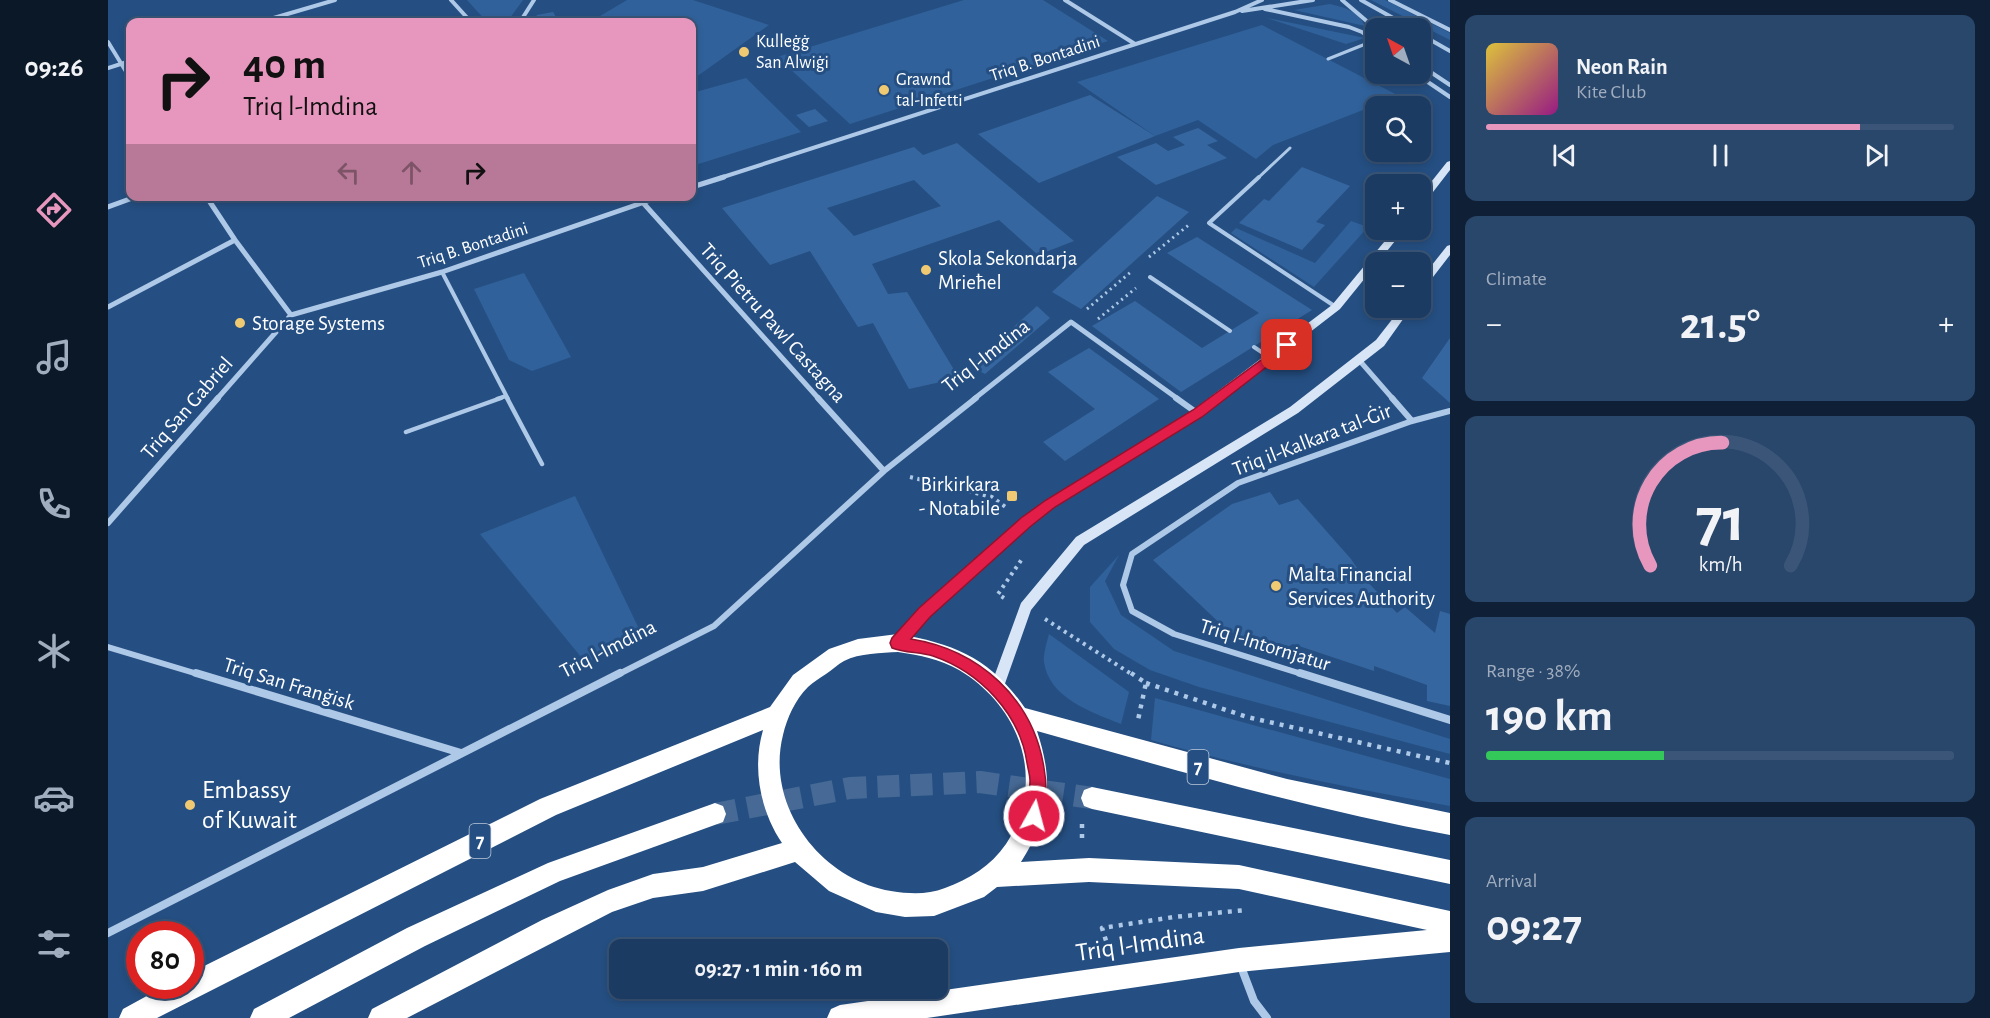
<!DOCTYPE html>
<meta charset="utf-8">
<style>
:root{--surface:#1c3b62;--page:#29466b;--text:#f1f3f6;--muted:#a0adbe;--line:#3a5577;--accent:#e797bd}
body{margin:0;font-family:"Alegreya Sans",sans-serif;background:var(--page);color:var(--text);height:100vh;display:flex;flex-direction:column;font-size:22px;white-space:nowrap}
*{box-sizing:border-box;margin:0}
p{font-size:20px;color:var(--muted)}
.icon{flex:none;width:33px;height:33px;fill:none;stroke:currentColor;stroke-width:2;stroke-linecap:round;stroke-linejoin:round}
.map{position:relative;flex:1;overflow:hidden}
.panel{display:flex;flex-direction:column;gap:15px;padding:15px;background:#0f2036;width:540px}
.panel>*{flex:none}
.top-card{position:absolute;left:18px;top:18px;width:570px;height:183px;border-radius:12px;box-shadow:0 3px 9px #0003,0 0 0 2px var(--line);background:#e797bd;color:#111;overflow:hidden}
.needle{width:39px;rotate:320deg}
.fabs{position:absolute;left:1257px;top:18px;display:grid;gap:12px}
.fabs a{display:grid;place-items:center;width:66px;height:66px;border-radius:12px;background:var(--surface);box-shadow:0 3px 9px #0003,0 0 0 2px var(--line);font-size:30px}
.speed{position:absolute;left:18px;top:921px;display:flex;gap:12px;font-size:30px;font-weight:700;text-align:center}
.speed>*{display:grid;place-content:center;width:78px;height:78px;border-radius:50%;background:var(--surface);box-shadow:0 3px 9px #0003,0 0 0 2px var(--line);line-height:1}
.speed .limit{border:9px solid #d22;background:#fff;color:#111}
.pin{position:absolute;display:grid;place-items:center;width:51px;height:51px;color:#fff;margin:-26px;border-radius:12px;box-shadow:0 3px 9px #0006}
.me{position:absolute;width:66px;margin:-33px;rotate:7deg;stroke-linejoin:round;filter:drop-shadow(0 0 4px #0008)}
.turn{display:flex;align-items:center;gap:21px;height:126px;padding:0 18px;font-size:27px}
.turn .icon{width:78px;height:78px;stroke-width:2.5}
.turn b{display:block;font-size:42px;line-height:51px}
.lanes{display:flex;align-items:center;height:57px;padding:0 18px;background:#0003;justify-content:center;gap:30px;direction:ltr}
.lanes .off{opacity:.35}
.big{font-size:45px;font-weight:700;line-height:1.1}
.panel .tile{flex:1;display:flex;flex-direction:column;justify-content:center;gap:9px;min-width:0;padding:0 21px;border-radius:12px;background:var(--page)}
.panel .dial{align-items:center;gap:0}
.dial svg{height:156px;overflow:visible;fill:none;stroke:var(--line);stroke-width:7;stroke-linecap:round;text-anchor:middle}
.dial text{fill:var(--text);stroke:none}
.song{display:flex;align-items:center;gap:18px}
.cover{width:72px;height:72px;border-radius:9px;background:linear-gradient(135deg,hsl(50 70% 55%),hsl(310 70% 35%))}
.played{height:6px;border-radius:3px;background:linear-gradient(90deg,var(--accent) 80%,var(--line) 80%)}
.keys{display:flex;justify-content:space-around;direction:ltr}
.heat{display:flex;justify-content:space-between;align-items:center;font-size:33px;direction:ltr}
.charge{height:9px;border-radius:4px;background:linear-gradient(90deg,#34c759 38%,var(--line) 0)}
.trip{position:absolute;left:501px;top:939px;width:339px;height:60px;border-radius:12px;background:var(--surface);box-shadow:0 3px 9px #0003,0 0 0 2px var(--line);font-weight:700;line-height:60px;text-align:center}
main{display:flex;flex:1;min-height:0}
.dock{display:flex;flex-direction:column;width:108px;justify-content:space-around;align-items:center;background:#0b1827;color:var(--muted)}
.dock .icon{width:42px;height:42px}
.dock .current{color:var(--accent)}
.dock b{font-size:27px;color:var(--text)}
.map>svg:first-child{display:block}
.green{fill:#30619a}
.building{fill:#36669f;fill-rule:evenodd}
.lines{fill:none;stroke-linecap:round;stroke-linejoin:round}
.highway-tunnel{stroke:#466995;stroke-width:22;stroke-dasharray:22 11;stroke-linecap:butt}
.path-far2{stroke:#aec8e7;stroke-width:3;stroke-dasharray:2 4;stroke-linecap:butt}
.path-far1{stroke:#aec8e7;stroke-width:4;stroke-dasharray:3 4.5;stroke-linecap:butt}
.path{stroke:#aec8e7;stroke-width:4.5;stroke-dasharray:4 6;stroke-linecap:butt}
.lane-far2{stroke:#aec8e7;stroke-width:3}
.lane-far1{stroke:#aec8e7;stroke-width:4}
.lane{stroke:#aec8e7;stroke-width:4.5}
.street-far3{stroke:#aec8e7;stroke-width:4}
.street-far2{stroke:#aec8e7;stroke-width:5}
.street-far1{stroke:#aec8e7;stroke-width:6}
.street{stroke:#aec8e7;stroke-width:8}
.secondary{fill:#d7e5f6;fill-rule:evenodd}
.highway{fill:#fff;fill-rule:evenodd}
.route{fill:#e11d48;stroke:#92132f;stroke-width:1.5}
.poi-dot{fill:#f0ca72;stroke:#254f82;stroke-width:2}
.labels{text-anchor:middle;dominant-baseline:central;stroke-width:6;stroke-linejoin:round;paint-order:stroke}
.far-poi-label{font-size:18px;fill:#fff;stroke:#254f82;text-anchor:start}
.far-street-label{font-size:18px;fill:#fff;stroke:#254f82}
.shield{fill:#254f82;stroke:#becada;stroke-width:1.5}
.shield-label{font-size:20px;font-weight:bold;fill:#fff}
.poi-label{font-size:21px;fill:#fff;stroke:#254f82;text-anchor:start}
.street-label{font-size:21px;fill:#fff;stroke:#254f82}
.near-poi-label{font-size:26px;fill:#fff;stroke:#254f82;text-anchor:start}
.near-street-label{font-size:26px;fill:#fff;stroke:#254f82}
</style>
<main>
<nav class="dock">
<b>09:26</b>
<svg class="icon current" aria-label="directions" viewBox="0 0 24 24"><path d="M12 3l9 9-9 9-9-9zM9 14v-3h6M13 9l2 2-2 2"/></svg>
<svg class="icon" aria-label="music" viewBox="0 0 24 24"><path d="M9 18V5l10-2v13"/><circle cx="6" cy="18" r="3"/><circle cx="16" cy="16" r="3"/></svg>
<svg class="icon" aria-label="phone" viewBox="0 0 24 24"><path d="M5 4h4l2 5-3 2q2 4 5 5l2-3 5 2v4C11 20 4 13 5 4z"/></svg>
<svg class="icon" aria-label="climate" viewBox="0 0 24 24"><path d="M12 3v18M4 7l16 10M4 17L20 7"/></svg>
<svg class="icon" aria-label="car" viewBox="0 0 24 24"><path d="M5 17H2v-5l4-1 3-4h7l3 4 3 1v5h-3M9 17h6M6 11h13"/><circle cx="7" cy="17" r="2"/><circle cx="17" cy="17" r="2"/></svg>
<svg class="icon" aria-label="filters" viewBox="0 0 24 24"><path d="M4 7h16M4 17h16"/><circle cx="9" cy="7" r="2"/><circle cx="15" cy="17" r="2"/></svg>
</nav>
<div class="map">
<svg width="1342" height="1018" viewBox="0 0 1342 1018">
<rect width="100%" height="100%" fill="#254f82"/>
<path class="green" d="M359,0H415L399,22H379Z
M519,0H585L661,25L591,75L584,73V22H482Z
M856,0H935L1000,41L742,124L669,57Z
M1263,0H1277L1342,33V40Z
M1222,4C1238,8 1250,11 1257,26L1186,10Z
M1159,18L1257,38L1238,44Z
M1154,25L1291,96L1165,145L1148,159L1090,120L1047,136L969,82Z
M638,78L693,132L584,166V93Z
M1243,221L1260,227L1206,287L1123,233L1128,228L1207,263Z
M416,273L463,357L424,371L401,360L366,289Z
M467,496L534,635L478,663L372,534Z
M1011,555L997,581L1013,615L1066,651L1342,739V754L1091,687L1042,670L1006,649L982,622V587Z
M941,634L1021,692L1013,724C983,712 941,698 936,662C935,654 939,642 941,634Z
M1047,698L1342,779V806C1242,788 1141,768 1043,740Z"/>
<path class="building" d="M445,12L451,22H424L429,15Z
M982,95L1047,136L931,183L870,134Z
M707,109L720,121L701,127L688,115Z
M1090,128L1110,141L1099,145L1119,158L1048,185L1009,157L1048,143L1060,151L1077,145L1065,137Z
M849,143L966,241L930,255L891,220L764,264L780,294L799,292L851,378L801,389L765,323L750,327L702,251L662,265L614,208L806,147L815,155ZM806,180L833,206L746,236L719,208Z
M1194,167L1242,186L1208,222L1217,225L1194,250L1131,223L1156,199L1161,201Z
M1049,196L1081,212L973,309L944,292Z
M1089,237L1204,310L1073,392L984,326L1027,301L1094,348L1151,313L1059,253Z
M929,306L942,318L877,374L862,366Z
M1342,338V403L1314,378Z
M981,348L1051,399L957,461L935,442L987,409L940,372Z
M1162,492L1171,505L1190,499L1243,559L1255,577L1289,613L1297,607L1327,633L1332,611L1342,614V706L1319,701V685L1266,666V671L1185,644L1172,651L1120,631L1045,560L1124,504Z"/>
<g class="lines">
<path class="highway-tunnel" d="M607,814L742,788L872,782L984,798"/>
<path class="path-far2" d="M1041,257L1082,224
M979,309L1024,271
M990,319L1028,288"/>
<path class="path-far1" d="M802,477L884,497L899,508
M896,598L890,594L914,559
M937,619L1025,675"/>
<path class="path" d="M1023,673L1038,683L1030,720
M1038,683L1139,717L1342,763
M974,824V841
M1001,950L994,928L1066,917L1138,910"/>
<path class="lane-far2" d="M1220,59L1265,41
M1150,178L1182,148"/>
<path class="lane-far1" d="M1151,177L1101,223L1228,307
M334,272L400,399
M1042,277L1122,331
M1146,347L1161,357
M389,399L398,396"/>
<path class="lane" d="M399,398L434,464
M298,432L393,398"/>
<path class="street-far3" d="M343,0L363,22
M957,0L1027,44
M1234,0L1268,29
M1253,0L1303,28
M1282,0L1342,30
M1157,9L1241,27L1254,32L1268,43
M1134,11L1205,0
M152,22L227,0
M412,22L426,0
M1312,34L1342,51
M0,42L22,78
M1312,65L1342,85
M0,68L22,61
M1308,74L1342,97
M612,178L1127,12L1154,0"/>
<path class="street-far2" d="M584,187L616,177
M98,196L127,240L183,315
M529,196L711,399
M0,207L30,196
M0,307L127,240
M183,315L334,272L554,196
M1251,360L1285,399
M109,399L183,315
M866,399L963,322L1070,399"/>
<path class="street-far1" d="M710,398L776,471
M1068,398L1089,413
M1284,398L1304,421
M0,523L110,398
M0,647L93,675
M509,675L606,626L776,471L868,398
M1197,675L1066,634L1024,611L1015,585L1024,554L1130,483L1304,421L1342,411"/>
<path class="street" d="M88,673L353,753
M1192,673L1342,720
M0,933L512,673
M1132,964L1146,1001L1159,1018"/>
<path class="secondary" d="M1342,161V170L1315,205L1312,206V196L1339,162Z
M1286,230H1296L1232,309L1093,416L946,507L922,525L821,617L795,647L790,649L785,647L783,643L785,639L811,609L914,519L938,501L1085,410L1224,305Z
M1342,245V255L1315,290L1312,291V280L1339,246Z
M1293,308H1303L1276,346L1190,413L976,545L923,610L894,692L889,694L884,692L882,688L913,603L968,537L1182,407L1268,340Z"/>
<path class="highway" d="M790,634C848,644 883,659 917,708L1179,779L1342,813V835C1202,809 1066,770 929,731C946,782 942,816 913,862L981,858L1131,865L1342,911V952L1131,972L819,1018H719L723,1009L732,1005L1131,948L1319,930L1131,889L981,882L889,887L876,897L826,916L797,917L768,912L721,891L687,862L595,891L545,898L504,912L299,1018H260L264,1009L434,920L500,890L545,874L595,867L674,843C652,810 644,768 655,730L448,815L49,1018H11L15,1009L57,986H82V973L432,799L662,707L685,675L721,649L750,639ZM790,652C810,655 832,659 851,670C913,707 939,781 898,844C883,866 861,879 837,888C819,895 802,894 783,891C713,880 657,806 675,735C679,718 687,700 700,687C705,682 712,678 718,674C724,670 730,664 736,661C752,653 773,653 790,652Z
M984,787L1342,860V884L984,809L976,806L973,798L976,790Z
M607,803L615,806L618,814L615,822L452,881L317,946L181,1018H142L146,1009L299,928L440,863Z"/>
</g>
<path class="route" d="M1179,341L1183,343V348L1094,417L947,507L923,526L822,617L803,639C871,650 925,698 936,768C939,785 939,806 932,822L926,825L920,822C915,810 922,795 922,781C922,775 920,769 919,763C912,714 872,672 825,656C812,652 797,653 784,648L782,643L784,638L811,608L913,518L938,500L1085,410Z"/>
<g class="poi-dot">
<circle cx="636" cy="52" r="6"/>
<circle cx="776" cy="90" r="6"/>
<circle cx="818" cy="270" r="6"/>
<circle cx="132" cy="323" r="6"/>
<rect x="898" y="490" width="12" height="12" rx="3"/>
<circle cx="1168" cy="586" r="6"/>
<circle cx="82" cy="805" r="6"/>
</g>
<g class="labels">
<g class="far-poi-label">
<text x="648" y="42">Kulleġġ<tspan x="648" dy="21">San Alwiġi</tspan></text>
<text x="788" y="80">Grawnd<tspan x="788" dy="21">tal-Infetti</tspan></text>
</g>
<g class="far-street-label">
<text transform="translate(937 59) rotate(-18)">Triq B. Bontadini</text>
<text transform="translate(365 246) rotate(-18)">Triq B. Bontadini</text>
</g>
<g class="shield">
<rect x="1079.5" y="750" width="21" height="34" rx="4.5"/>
<rect x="361.5" y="824" width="21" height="34" rx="4.5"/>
</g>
<g class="shield-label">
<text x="1090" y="767">7</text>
<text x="372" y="841">7</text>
</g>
<g class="poi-label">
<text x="830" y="258">Skola Sekondarja<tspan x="830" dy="24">Mrieħel</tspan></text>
<text x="144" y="323">Storage Systems</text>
<text x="892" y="484" text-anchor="end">Birkirkara<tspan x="892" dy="24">- Notabile</tspan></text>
<text x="1180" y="574">Malta Financial<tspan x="1180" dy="24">Services Authority</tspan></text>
</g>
<g class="street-label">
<text transform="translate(665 323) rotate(48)">Triq Pietru Pawl Castagna</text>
<text transform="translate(878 356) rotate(-38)">Triq l-Imdina</text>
<text transform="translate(79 408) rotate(-49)">Triq San Gabriel</text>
<text transform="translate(1204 440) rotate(-21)">Triq il-Kalkara tal-Ġir</text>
<text transform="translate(1157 645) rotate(17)">Triq l-Intornjatur</text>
<text transform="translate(500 649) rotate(-27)">Triq l-Imdina</text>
<text transform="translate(181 684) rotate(17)">Triq San Franġisk</text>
</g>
<g class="near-poi-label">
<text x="94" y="790">Embassy<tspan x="94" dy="30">of Kuwait</tspan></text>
</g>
<g class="near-street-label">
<text transform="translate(1032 944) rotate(-8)">Triq l-Imdina</text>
</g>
</g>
</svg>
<div class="fabs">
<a><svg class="needle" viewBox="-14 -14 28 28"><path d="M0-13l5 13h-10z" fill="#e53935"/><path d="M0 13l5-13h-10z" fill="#a0adbe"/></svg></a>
<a><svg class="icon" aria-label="search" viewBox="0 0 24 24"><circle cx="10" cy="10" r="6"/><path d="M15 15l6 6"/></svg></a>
<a>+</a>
<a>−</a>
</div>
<div class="speed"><div class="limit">80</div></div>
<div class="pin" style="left:1179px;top:345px;background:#d93025"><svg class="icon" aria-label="arrive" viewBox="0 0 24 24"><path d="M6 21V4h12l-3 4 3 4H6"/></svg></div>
<svg class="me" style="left:926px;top:816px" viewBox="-20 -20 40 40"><circle r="17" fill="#e11d48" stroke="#fff" stroke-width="3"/><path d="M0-11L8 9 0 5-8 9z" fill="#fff"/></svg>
<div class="trip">09:27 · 1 min · 160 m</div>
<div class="top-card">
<div class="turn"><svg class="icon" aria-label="right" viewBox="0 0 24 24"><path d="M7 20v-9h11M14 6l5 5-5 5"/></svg><div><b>40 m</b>Triq l-Imdina</div></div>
<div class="lanes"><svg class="icon off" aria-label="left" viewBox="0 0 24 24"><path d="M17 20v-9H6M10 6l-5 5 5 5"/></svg><svg class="icon off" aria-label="ahead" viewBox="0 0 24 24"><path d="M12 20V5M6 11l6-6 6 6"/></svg><svg class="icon" aria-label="right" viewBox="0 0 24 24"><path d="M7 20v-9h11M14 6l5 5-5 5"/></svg></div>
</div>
</div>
<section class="panel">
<div class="tile">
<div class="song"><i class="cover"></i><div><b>Neon Rain</b><p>Kite Club</p></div></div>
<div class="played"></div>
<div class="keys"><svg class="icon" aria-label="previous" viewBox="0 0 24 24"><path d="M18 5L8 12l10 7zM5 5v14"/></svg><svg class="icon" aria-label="pause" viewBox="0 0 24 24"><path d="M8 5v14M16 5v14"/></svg><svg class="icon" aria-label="next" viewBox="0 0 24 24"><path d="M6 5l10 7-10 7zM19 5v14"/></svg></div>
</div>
<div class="tile"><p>Climate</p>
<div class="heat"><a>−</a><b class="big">21.5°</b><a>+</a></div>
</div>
<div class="tile dial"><svg viewBox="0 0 100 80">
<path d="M14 69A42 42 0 1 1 86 69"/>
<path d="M14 69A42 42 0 0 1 51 6" stroke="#e797bd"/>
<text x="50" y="56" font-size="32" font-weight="700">71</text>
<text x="50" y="72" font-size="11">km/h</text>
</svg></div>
<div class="tile"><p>Range · 38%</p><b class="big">190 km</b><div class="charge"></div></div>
<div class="tile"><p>Arrival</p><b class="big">09:27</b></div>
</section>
</main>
